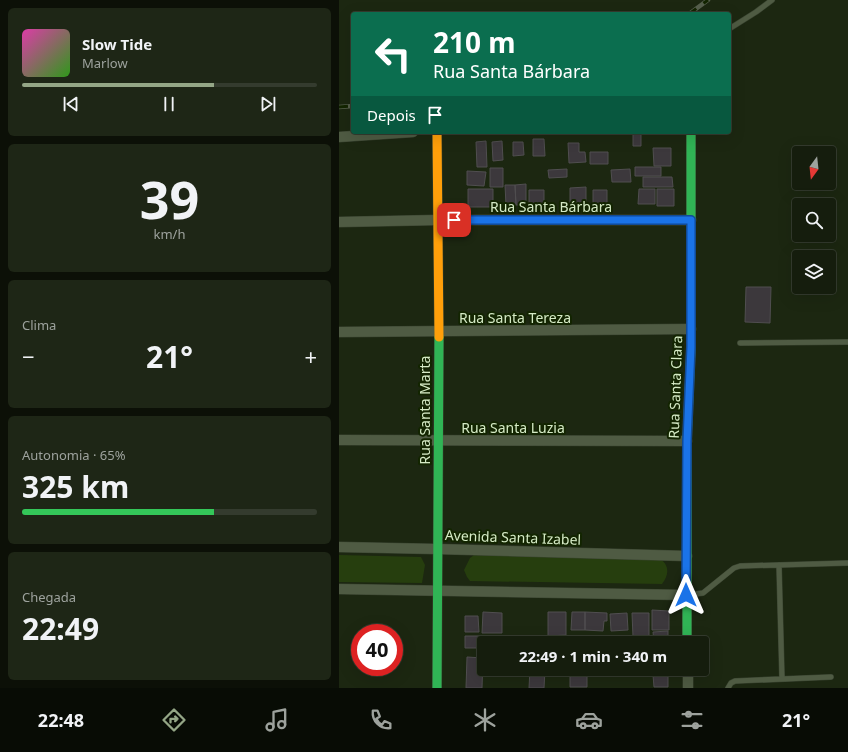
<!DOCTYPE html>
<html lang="pt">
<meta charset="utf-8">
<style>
:root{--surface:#151d0d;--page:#1e2616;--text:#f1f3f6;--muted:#9da29d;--line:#343b2e;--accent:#94a686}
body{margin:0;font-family:"Noto Sans",sans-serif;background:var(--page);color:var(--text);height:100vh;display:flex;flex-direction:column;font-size:15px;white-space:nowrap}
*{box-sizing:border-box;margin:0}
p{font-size:13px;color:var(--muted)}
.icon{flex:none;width:22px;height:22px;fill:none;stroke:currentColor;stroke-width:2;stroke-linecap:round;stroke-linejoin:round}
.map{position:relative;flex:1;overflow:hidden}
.side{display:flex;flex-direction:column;gap:8px;padding:8px;background:#0c1007;width:339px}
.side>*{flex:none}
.guide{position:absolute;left:12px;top:12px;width:380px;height:122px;border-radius:4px;box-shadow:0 4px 16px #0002,0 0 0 1px var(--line);background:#0b6e4f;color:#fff;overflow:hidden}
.needle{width:26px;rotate:195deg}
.tools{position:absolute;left:453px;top:146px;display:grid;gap:8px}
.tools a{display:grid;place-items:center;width:44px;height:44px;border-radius:4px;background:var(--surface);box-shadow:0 4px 16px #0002,0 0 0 1px var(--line);font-size:20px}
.speed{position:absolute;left:12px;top:624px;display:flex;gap:8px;font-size:20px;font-weight:700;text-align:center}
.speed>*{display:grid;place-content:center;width:52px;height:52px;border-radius:50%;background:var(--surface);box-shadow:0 4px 16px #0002,0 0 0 1px var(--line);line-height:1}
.speed .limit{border:6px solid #d22;background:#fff;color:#111}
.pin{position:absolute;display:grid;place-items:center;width:34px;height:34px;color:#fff;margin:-17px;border-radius:8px;box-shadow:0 2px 6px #0006}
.me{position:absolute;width:44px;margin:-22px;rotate:0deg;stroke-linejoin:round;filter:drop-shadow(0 0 3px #0008)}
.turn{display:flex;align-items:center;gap:14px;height:84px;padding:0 16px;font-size:18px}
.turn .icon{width:52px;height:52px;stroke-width:2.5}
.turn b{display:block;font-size:28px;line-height:34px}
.then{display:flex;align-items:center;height:38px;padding:0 16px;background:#0003;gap:8px;font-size:15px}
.big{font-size:30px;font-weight:700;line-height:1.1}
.side .widget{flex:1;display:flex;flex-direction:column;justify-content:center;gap:6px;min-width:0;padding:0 14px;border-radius:6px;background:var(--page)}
.side .dial{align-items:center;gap:0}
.dial b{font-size:52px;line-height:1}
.song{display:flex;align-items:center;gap:12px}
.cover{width:48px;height:48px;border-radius:6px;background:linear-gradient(135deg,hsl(320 70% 55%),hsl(110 70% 35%))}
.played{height:4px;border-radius:2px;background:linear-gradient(90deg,var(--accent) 65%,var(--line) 65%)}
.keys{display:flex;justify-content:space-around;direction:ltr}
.heat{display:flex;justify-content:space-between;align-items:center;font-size:22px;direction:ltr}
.charge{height:6px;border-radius:3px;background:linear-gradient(90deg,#34c759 65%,var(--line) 0)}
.trip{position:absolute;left:138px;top:636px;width:232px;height:40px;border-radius:4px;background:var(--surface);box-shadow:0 4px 16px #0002,0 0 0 1px var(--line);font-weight:700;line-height:40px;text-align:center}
.tab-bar{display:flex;height:64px;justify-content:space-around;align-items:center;background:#080c05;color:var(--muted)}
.tab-bar .icon{width:28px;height:28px}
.tab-bar .on{color:var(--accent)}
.tab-bar b{font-size:18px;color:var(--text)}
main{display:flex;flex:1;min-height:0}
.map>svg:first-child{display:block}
.green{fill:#263e0e}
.building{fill:#3c383c;stroke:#504e50}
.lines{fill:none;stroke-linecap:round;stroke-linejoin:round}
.lane-casing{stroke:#3a4431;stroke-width:6}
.street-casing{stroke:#3a4431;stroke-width:11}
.fast-casing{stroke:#3a4431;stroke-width:10}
.slow-casing{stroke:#3a4431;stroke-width:10}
.lane{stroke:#4f5b43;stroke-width:5}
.street{stroke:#4f5b43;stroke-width:10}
.fast{stroke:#30b455;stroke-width:9}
.slow{stroke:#ff9f0a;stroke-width:9}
.rail-casing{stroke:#555f4c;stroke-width:4.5}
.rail{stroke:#132501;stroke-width:3;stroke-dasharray:9;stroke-linecap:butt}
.route-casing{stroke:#114b97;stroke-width:10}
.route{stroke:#1a73e8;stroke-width:7}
.labels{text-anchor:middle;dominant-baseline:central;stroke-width:4;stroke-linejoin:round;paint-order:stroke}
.street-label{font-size:14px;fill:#d5eac5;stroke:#132501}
</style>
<main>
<section class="side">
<div class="widget">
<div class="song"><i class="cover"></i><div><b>Slow Tide</b><p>Marlow</p></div></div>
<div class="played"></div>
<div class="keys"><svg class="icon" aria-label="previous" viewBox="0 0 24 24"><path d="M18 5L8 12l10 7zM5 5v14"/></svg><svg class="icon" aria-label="pause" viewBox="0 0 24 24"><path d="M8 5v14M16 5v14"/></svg><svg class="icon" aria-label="next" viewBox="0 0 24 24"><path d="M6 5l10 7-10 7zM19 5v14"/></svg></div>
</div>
<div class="widget dial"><b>39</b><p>km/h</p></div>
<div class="widget"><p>Clima</p>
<div class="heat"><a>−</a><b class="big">21°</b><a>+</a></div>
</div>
<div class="widget"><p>Autonomia · 65%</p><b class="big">325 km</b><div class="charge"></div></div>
<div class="widget"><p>Chegada</p><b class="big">22:49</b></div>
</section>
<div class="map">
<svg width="509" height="688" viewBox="0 0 509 688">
<rect width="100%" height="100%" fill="#1c2711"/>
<path class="green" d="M0,555L82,557L86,565L83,583L0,582Z
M135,555L320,558C331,565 330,575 323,584L131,581L128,577L125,570L131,558Z"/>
<path class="building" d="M294,132H302V146H294Z
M194,139H205L206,156H194Z
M147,141L148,167H138L137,142Z
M163,141L164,160L154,161L153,142Z
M174,142H184L185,155L174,156Z
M229,143H240V152H246L247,162L230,163Z
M314,148H332V166H315Z
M251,152H269V164H251Z
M296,167H322V176H296Z
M151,168H164V187H151Z
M228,169V177L210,178L209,170Z
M291,169L292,182H273L272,170Z
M128,171L147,172L145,186L128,185Z
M304,177H333L334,187H304Z
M187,184V205H177L176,185Z
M166,185H176L177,205H167Z
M247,187V203H231V188Z
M129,189H154V207H129Z
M300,189H316V204H299Z
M318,189H335V206H318Z
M190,190H205V206L190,207Z
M254,190H268V206H254Z
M407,287H432L431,323L406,322Z
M313,610L330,611V630H313Z
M144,612L163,613V633H143Z
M209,612H227V635L209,636Z
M233,612H246V630H232Z
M246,612L268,613V621H265L264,631L246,630Z
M288,613L289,630L272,631L271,614Z
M293,613H310V637H294Z
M126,616H139L140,632H126Z
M329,631V643H315L314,632Z
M126,636H143V648H126Z
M251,636H268V643H251Z
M128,657L144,658L143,688H127Z
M148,669H163V676L148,675Z
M191,669L206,670L205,688H190Z
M316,669H329V672H316Z
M231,675H248V687H231Z
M314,675H329V687H315Z"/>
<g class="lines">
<defs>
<path id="lane" d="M390,29L417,12L433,0
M401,343L509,342
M440,565L443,679
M349,595L364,593L395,568L401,566L509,563
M389,688L392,683L396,681L492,677"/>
<path id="street" d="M0,137L74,132
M0,222L99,220H352
M0,332L352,329
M0,440L348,441
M0,547L98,549L348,556
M0,589L347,595
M349,669V688"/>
<path id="fast" d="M348,643V441L352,347V132
M98,688L100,337"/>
<path id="slow" d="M98,132L100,337"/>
</defs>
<use href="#lane" class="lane-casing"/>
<use href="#street" class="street-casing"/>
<use href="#fast" class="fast-casing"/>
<use href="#slow" class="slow-casing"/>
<use href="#lane" class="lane"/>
<use href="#street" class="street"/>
<use href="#fast" class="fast"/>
<use href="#slow" class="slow"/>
<defs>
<path id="rail" d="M350,14L369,0
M0,107L14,106"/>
</defs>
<use href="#rail" class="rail-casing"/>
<use href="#rail" class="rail"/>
</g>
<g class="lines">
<defs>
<path id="route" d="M115,220H352V347L348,441L347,595"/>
</defs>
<use href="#route" class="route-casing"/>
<use href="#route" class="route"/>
</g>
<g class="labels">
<g class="street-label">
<text x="212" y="206">Rua Santa Bárbara</text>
<text x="176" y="317">Rua Santa Tereza</text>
<text transform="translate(336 387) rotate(-88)">Rua Santa Clara</text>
<text transform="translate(85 410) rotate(-90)">Rua Santa Marta</text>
<text x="174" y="427">Rua Santa Luzia</text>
<text transform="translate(174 537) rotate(2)">Avenida Santa Izabel</text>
</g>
</g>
</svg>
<div class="tools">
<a><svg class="needle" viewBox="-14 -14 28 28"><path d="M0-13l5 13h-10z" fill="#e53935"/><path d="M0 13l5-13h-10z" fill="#9da29d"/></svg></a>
<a><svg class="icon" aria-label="search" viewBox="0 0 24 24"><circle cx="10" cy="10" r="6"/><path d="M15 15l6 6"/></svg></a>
<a><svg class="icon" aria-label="layers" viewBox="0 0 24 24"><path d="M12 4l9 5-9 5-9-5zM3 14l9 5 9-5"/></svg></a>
</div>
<div class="speed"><div class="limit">40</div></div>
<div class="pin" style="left:115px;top:220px;background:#d93025"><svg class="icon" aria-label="arrive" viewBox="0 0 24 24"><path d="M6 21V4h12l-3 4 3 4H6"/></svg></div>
<svg class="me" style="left:347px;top:595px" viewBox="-20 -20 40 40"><path d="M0-17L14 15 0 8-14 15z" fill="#1a73e8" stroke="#fff" stroke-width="4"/></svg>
<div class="trip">22:49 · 1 min · 340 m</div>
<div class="guide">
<div class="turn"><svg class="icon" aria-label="left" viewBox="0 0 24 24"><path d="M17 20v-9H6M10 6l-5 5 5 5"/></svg><div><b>210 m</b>Rua Santa Bárbara</div></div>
<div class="then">Depois<svg class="icon" aria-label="arrive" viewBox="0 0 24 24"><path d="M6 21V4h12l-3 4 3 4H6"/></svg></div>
</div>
</div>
</main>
<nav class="tab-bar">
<b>22:48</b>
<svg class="icon on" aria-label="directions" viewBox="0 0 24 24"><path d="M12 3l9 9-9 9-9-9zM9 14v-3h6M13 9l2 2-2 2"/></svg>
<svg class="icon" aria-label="music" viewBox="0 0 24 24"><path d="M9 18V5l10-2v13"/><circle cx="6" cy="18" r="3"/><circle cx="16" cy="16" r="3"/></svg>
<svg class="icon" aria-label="phone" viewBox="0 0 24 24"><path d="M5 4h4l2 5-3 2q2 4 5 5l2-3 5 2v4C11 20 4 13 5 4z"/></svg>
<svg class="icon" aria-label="climate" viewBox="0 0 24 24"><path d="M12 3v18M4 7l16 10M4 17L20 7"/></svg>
<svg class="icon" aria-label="car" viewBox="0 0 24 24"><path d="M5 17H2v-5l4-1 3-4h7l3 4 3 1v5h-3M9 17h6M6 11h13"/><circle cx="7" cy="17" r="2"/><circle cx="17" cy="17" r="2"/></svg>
<svg class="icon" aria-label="filters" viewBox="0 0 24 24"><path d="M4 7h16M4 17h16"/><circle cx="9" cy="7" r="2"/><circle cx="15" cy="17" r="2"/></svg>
<b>21°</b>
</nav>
